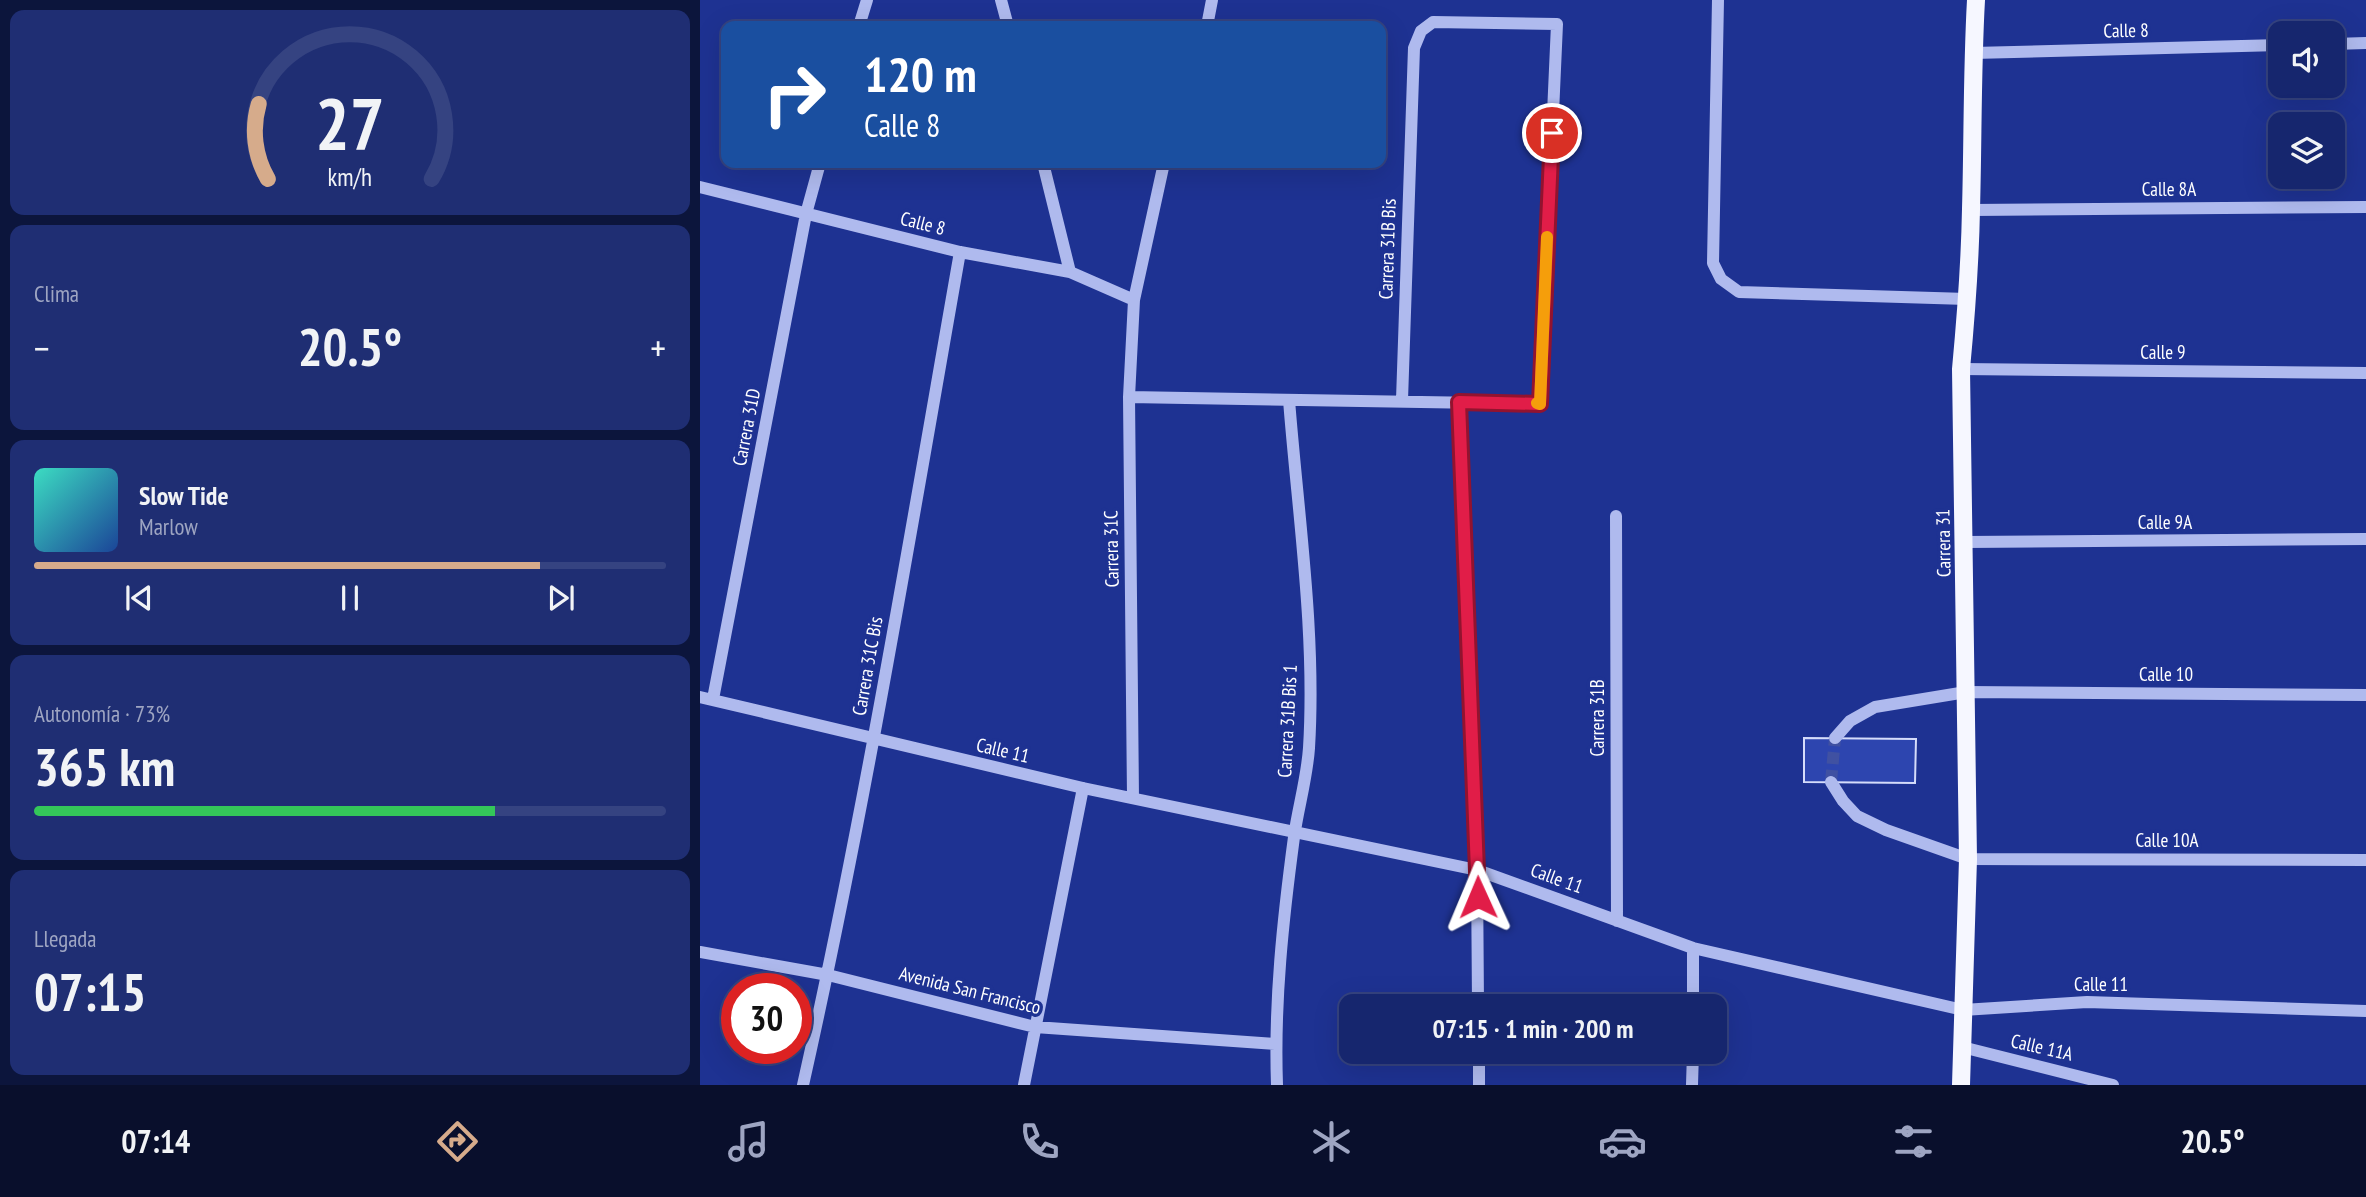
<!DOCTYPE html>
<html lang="es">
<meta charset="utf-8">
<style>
:root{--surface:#16266e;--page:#1f2e73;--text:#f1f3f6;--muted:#9ea5c2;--line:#354381;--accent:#d6ab8b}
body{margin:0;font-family:"PT Sans Narrow",sans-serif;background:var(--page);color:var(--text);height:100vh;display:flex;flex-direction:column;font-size:26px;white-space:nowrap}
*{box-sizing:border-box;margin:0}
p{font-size:23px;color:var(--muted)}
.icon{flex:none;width:38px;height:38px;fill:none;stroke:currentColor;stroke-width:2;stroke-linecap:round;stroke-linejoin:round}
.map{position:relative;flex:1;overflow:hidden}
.drawer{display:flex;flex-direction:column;gap:10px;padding:10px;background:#0c153c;width:700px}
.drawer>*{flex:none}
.hud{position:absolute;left:21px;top:21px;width:665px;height:147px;border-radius:14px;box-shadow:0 7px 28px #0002,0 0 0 2px var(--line);background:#1a4fa0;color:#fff;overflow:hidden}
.fabs{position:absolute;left:1568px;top:21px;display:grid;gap:14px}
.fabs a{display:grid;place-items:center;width:77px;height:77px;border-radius:14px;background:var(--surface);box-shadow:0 7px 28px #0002,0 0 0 2px var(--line);font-size:35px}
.speed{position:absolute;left:21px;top:973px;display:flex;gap:14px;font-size:35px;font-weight:700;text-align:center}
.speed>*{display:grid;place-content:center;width:91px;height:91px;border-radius:50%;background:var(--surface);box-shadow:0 7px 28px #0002,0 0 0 2px var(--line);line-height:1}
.speed .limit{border:10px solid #d22;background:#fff;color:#111}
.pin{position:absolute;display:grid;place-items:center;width:60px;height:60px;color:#fff;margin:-30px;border:4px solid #fff;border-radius:50%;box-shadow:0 2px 7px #0007}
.me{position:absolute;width:77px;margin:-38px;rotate:359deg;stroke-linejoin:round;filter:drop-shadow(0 0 5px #0008)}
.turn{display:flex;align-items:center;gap:24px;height:147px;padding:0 28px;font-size:32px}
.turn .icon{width:91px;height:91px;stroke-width:2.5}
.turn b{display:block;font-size:49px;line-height:60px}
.big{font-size:52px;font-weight:800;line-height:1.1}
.drawer .widget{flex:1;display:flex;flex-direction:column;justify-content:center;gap:10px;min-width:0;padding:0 24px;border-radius:14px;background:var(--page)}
.drawer .dial{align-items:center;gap:0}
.dial svg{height:182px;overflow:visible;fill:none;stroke:var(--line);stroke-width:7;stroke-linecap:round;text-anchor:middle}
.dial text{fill:var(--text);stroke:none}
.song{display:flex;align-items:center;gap:21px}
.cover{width:84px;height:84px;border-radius:10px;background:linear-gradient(135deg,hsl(170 70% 55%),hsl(220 70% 35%))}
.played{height:7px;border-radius:4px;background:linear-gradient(90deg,var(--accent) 80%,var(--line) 80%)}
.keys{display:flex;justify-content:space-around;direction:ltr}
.heat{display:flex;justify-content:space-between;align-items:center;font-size:38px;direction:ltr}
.charge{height:10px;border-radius:5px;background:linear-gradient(90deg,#34c759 73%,var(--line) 0)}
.trip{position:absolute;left:639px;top:994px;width:388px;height:70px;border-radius:14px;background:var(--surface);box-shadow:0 7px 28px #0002,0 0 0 2px var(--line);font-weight:800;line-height:70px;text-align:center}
.menu{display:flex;height:112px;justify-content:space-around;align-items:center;background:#090f2c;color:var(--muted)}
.menu .icon{width:49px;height:49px}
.menu .on{color:var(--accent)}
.menu b{font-size:32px;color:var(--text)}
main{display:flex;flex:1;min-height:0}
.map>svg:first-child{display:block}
.building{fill:#2d45af;stroke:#d5dcfa;stroke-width:2}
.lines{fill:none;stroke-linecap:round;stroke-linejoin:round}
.minor-tunnel{stroke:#4051a2;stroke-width:12;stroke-dasharray:12 6;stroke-linecap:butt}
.minor{stroke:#afbaee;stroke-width:12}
.major{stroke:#f6f7ff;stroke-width:18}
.route-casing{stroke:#92132f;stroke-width:18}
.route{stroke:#e11d48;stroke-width:12}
.slow{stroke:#f59e0b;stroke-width:12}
.labels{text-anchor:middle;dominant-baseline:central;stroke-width:7;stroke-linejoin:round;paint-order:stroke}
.street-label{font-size:19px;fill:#fff;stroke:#1e3292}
</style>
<main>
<section class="drawer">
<div class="widget dial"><svg viewBox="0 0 100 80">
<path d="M14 69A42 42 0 1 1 86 69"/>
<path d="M14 69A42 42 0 0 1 10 36" stroke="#d6ab8b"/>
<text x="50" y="56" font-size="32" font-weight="700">27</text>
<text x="50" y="72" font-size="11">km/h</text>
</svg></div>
<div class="widget"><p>Clima</p>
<div class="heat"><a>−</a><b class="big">20.5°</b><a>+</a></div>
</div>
<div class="widget">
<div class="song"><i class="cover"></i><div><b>Slow Tide</b><p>Marlow</p></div></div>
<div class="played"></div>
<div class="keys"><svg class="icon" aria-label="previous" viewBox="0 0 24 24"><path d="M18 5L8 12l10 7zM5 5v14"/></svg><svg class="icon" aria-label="pause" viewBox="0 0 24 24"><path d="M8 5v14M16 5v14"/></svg><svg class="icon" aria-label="next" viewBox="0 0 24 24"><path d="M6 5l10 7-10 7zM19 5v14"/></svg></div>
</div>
<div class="widget"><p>Autonomía · 73%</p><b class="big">365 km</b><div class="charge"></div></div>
<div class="widget"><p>Llegada</p><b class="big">07:15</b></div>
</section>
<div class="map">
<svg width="1666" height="1085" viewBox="0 0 1666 1085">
<rect width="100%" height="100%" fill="#1e3292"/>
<path class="building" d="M1104,738L1216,739L1215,783L1104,782Z"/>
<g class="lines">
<path class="minor-tunnel" d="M1131,782L1135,738"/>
<path class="minor" d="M301,0L308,26
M1018,0L1013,263L1021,279L1039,292L1267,299
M159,26L167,0
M507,26L512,0
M1633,44L1666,43
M1273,53L1580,45
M343,163L370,272
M0,187L260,252L370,272L434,300
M1271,210L1666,207
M1261,369L1666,373
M429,397L840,404L857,24L733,22L721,31L714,48L702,400
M759,402L777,870L778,1006
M916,516L917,921
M1265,542L1666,539
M0,697L383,788L777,870L993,948L1263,1010L1387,1002L1666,1011
M13,699L106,214L120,163
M1135,738L1150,721L1175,707L1266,692L1666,695
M1131,782L1143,801L1157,816L1186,830L1268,859L1666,860
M433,798L429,397L434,300L464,163
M0,952L128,975L335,1027L575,1044
M993,1006V948
M1262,1047L1413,1085
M779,1052V1085
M103,1085C165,809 211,530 260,252
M324,1085L383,788
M577,1085C574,1002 583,919 594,837C598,808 607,778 609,748C616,633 598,515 589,400
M992,1085L993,1052"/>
<path class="major" d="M1261,1085L1268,859L1261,369C1266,316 1270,263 1271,209C1273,139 1272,70 1276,0"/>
</g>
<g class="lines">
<defs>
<path id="route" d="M778,897L759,402L840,404L852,133"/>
</defs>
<use href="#route" class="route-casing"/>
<use href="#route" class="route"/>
<path class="slow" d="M837,403L840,404L847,237"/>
</g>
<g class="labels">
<g class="street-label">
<text transform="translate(1426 30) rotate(-1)">Calle 8</text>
<text x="1469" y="189">Calle 8A</text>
<text transform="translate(223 223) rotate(14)">Calle 8</text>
<text transform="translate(687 249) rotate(-88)">Carrera 31B Bis</text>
<text x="1463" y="352">Calle 9</text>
<text transform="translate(46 427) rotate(-79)">Carrera 31D</text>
<text x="1465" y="522">Calle 9A</text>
<text transform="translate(1243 543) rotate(-91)">Carrera 31</text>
<text transform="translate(411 549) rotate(-91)">Carrera 31C</text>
<text transform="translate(167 666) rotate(-80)">Carrera 31C Bis</text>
<text x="1466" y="674">Calle 10</text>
<text transform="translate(897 718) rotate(-90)">Carrera 31B</text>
<text transform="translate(587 721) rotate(-87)">Carrera 31B Bis 1</text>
<text transform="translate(303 750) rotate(13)">Calle 11</text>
<text x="1467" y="840">Calle 10A</text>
<text transform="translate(857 878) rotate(20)">Calle 11</text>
<text x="1401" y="984">Calle 11</text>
<text transform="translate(270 990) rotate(14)">Avenida San Francisco</text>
<text transform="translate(1342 1047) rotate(13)">Calle 11A</text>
</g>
</g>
</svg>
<div class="fabs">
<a><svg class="icon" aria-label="sound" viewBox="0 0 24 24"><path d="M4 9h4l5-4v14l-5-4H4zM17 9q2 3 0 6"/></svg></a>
<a><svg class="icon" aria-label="layers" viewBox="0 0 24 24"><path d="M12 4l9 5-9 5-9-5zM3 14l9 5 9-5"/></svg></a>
</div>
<div class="speed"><div class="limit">30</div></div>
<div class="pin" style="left:852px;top:133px;background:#d93025"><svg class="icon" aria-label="arrive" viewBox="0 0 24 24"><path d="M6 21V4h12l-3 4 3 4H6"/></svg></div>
<svg class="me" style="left:778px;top:897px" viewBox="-20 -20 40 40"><path d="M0-17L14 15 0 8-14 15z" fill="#e11d48" stroke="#fff" stroke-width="4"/></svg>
<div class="trip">07:15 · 1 min · 200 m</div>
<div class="hud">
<div class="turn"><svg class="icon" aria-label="right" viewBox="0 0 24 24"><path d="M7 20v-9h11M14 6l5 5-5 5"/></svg><div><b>120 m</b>Calle 8</div></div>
</div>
</div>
</main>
<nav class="menu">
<b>07:14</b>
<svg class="icon on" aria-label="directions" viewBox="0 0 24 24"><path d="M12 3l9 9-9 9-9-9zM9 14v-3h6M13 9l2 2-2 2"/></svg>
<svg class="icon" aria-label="music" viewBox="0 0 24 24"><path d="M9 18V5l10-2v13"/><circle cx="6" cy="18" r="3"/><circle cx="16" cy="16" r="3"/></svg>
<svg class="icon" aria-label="phone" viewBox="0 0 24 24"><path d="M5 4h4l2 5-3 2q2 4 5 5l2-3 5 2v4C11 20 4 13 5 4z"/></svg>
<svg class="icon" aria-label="climate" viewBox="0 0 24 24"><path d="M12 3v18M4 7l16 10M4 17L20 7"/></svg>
<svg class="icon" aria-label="car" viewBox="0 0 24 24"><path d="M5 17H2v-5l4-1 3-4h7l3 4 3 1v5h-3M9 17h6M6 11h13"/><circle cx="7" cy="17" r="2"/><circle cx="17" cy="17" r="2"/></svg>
<svg class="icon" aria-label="filters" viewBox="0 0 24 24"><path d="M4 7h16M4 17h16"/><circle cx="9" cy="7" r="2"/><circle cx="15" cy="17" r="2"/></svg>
<b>20.5°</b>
</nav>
